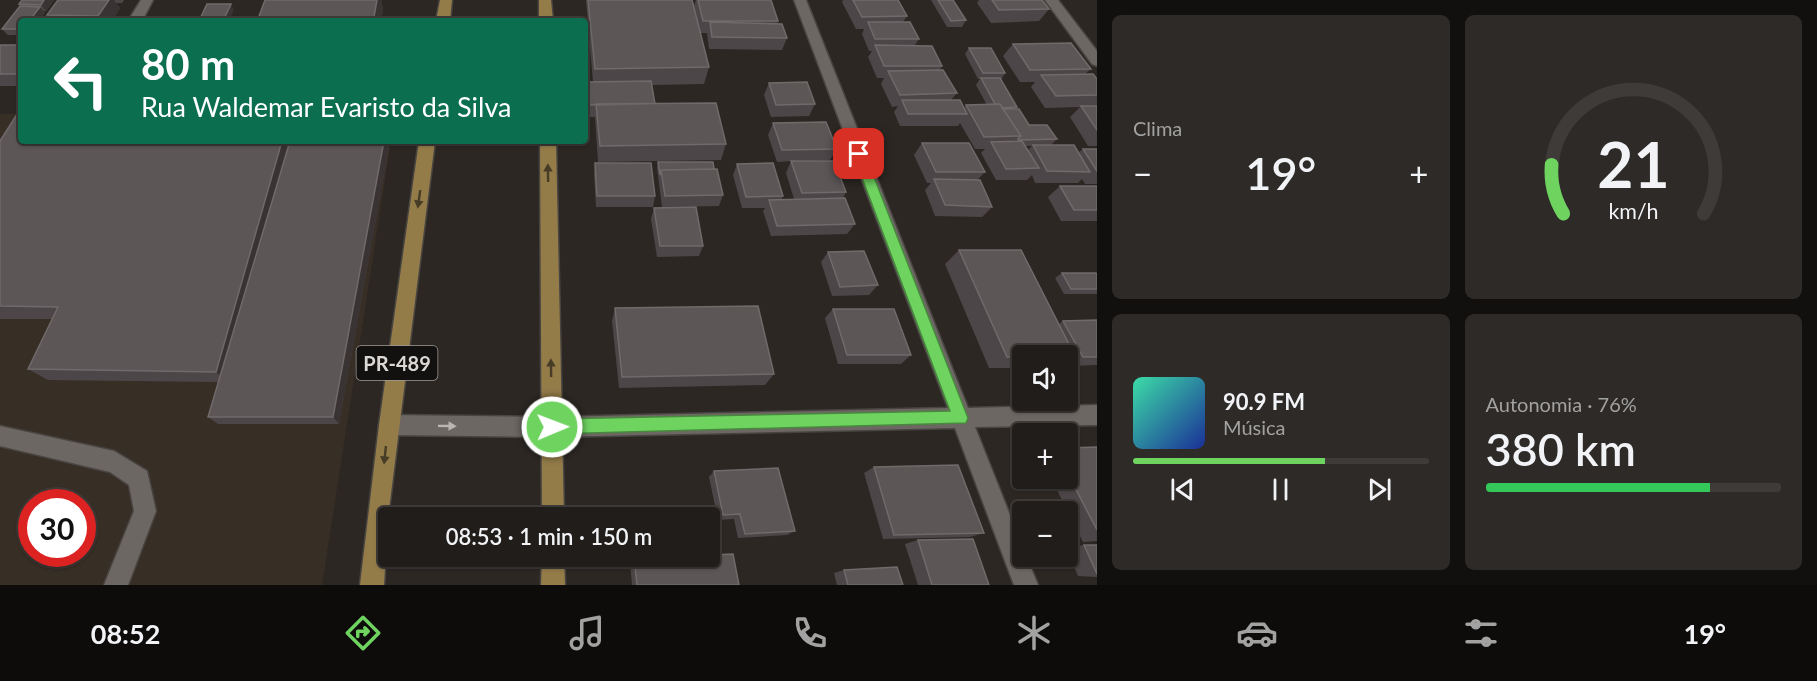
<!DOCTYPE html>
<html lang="pt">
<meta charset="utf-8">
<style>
:root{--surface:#211d1a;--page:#2d2a27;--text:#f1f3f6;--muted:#a2a2a2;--line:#3e3b39;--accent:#6fd360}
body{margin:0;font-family:Lato,sans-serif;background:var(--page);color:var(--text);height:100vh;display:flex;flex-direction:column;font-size:22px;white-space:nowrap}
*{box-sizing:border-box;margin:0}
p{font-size:20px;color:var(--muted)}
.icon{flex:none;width:33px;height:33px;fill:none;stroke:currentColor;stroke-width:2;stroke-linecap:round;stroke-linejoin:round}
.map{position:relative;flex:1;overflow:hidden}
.side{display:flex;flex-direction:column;gap:15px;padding:15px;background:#12100e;width:720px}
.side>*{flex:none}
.banner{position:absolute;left:18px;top:18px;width:570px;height:126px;border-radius:6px;box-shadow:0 2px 4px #0004,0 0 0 2px var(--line);background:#0b6e4f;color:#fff;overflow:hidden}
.tools{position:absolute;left:1012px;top:345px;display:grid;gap:12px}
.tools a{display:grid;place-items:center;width:66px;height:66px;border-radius:6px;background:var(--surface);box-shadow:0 2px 4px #0004,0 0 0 2px var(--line);font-size:30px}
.speed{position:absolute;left:18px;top:489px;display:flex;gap:12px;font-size:30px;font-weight:700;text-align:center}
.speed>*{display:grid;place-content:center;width:78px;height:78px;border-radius:50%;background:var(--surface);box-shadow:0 2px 4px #0004,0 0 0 2px var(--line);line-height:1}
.speed .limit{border:9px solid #d22;background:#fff;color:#111}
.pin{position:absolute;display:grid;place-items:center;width:51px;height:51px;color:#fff;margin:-26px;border-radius:12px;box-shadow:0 3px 9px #0006}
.me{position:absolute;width:66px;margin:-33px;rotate:89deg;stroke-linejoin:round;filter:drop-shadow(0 0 4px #0008)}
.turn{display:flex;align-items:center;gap:21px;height:126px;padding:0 24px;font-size:27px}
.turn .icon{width:78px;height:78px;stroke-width:2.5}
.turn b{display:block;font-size:42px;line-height:51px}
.big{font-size:45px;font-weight:600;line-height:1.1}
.side .widget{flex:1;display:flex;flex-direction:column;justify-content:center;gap:9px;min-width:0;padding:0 21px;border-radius:9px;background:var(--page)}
.side .dial{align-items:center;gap:0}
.dial svg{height:156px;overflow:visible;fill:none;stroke:var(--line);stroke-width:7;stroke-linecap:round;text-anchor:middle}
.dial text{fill:var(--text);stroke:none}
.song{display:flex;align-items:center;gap:18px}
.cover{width:72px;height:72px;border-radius:9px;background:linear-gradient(135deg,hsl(160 70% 55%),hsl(230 70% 35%))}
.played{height:6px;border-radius:3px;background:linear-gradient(90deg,var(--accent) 65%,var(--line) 65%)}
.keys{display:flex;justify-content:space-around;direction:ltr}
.heat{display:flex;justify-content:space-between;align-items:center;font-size:33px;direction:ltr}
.charge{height:9px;border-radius:4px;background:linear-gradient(90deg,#34c759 76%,var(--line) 0)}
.side .tiles{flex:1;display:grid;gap:15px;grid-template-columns:repeat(2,1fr)}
.trip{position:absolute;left:378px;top:507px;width:342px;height:60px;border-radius:6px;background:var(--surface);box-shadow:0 2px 4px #0004,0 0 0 2px var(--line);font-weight:600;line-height:60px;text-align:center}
.tab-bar{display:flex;height:96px;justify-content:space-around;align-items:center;background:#0d0c0a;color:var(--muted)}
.tab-bar .icon{width:42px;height:42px}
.tab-bar .on{color:var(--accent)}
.tab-bar b{font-size:27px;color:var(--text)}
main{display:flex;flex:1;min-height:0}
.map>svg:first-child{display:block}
.built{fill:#372e25;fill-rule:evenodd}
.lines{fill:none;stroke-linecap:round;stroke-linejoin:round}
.minor-casing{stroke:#484441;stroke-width:3}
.major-casing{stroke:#484441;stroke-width:3}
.minor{fill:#6d6763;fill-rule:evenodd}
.major{fill:#947c49;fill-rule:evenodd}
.wall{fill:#4d4648;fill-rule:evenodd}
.shaded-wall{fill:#393333}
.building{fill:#5c5657;stroke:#706a6b;stroke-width:1.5}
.oneway{fill:#473c26}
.oneway2{fill:#bab6b4}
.route{fill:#6fd360;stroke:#48893e;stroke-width:1.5}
.labels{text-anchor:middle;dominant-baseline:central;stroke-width:6;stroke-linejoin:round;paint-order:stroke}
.shield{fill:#13110f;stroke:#9f9c9a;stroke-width:1.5}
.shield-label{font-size:20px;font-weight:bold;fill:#dbd8d6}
</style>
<main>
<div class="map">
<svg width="1097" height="585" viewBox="0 0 1097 585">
<rect width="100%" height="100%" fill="#2c2723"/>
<path class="built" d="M0,114H21V141H391L322,585H0ZM32,502H82V554H32Z"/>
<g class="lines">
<defs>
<path id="minor" d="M141,0H153L142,21H128Z
M794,0H806L968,408L1097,405V425L975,427L1023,548V556H1026L1038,585H1014L955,428L552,437L389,435L382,432L379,425L382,418L389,415L552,417L948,408Z
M1045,0H1058L1097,51V66L1092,64Z
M0,426L114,451L147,471L156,511L128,585H104L134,511L129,485L110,472L0,446Z"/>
<path id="major" d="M440,0H452L450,21H436Z
M539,0H551L553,21H539Z
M419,141H435L388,518L384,585H360L379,425Z
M540,141H556L564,518H542Z
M542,556H564L565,585H541Z"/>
</defs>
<use href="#minor" class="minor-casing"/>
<use href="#major" class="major-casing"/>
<use href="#minor" class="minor"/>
<use href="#major" class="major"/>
</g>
<path class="wall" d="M22,0H54L46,11H43L45,13L21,21V35H8L2,29L20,6L19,4Z
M58,0H124L122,3H116L120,8L112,21H51L47,15Z
M265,0H382V4L383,10L381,21H259L258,19Z
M586,0H692L694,6L696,0H771L778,21L777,24L787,38L782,50L709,49L707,33H700L709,67L704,84L652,85L655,104L726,144L721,160L598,162L595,117H586L585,82H593Z
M843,0H898L907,16L903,22L919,39L915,45L942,66L940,70L957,93L951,100L964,108L966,105H987L976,85L980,79H978L965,54L969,48L1005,73L1001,80L1017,107L1016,109L1029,125L1057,139L1051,145L1079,152L1083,149H1097V184H1085L1082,179L1078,183H1035L1032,175L1027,180H996L981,153L985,149H975L960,123L958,126H900L894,112L898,106L892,107L881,84L884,78H877L868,57L872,51H869L862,34L864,29H856L842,2ZM1025,146H1032L1028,150Z
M931,0H953L966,20L962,27H947Z
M979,0H1042L1049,9L1039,21L991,23L977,3Z
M1013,44L1091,69L1085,74L1097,79V146H1088L1070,117L1080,107L1045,108L1031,87L1035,82H1020L1003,56Z
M0,45H21V86H0Z
M769,83L815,104L809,116L771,117L764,95Z
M773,123L837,149L830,160L793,161L846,192L843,198L855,224L847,234L771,236L763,211L765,208H742L733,175L737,164L783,196L781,200L794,199L786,173L791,161L777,162L768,135Z
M0,141H390L339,424H218L208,417L218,382L48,380L28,369L52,319H0Z
M922,143L985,172L977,180L992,207L982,217L935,216L925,190L931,183H927L914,155Z
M658,162L714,169L723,195L719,206L662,207L657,168Z
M595,163L655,196L653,207H596L594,174Z
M1060,186H1097V221H1061L1048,197Z
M654,208L703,246L699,256L657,257L651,219Z
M959,250L1059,324L1063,321L1097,320V365L1068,366V356H1023V368H989L945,264Z
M828,252L878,285L869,295L832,296L821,262Z
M1062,273L1097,274V294H1064L1055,278Z
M615,308L774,374L765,385L619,388L612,321Z
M833,309L911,355L901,364H838L825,318Z
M1097,447V541L1083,542L1051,478H1068V448Z
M874,467L984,533L970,537L883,539L864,473Z
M714,471L795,531L787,535L738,538L734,519L718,520L709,477Z
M918,540L989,585H918L905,544Z
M1084,545H1097V577L1078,576L1068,552V548Z
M634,558L739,585H632L630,562Z
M844,570L903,585H837L834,573Z"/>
<path class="shaded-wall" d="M44,0H54L46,11L41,5Z
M109,0H114L120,8L112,21H101L98,16Z
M377,0H382V4L383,10L381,21H375L374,17Z
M231,4L234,10L229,21H223Z
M40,7L45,13L39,21H29Z
M282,141H294L229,383L216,372Z
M384,141H390L339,424L333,417Z"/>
<path class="building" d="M22,0H44L41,5L19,4Z
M58,0H109L98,16L47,15Z
M265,0H377L374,17L258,19Z
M588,0H692L709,67L595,69Z
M698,0H771L778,21H703Z
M853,0H898L907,16L862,17Z
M938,0H953L966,20L951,21Z
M992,0H1042L1049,9L999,10Z
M207,4H231L223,21H199Z
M20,6L40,7L29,21H21V29H2Z
M710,22L782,24L787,38L712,37Z
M868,22H910L919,39H875Z
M1071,43L1091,69L1030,70L1013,44Z
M0,45H21V74H0Z
M875,45L932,46L942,66H884Z
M969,48H991L1005,73H983Z
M943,70L957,93L900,95L888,71Z
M1093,74L1097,79V95L1056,96L1041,75Z
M981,78H1000L1017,107L1002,108L1000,104H995Z
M651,81L655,104L587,105L585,82Z
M807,82L815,104L776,105L769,83Z
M902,100H960L967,114H908Z
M716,103L726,144L600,146L596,104Z
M1000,104L1021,136L984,137L966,105Z
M1081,106H1097V130Z
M21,108V141H282L216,372L28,369L58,307L0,306V141Z
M1003,109H1019L1029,125H1047L1057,139L1019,140L1018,139L1021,136Z
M826,122L837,149L782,150L773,123Z
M290,141H384L333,417H208Z
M1022,141L1039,168L1006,169L991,142Z
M922,143H969L985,172H936Z
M1033,145H1074L1090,172L1047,171Z
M1083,149H1097V171Z
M791,161H834L846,192L802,193Z
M658,162H713L714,169L661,170L660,175Z
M595,163H651L655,196H597Z
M773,163L783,196L746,197L737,164Z
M717,169L723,195L665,196L661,170Z
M934,179L980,180L992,207L945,205Z
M1060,186H1097V210H1074Z
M845,198L855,224L777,226L769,200Z
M696,207L703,246H660L654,208Z
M959,250H1021L1075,356H1023L1007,357Z
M864,251L878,285L840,287L828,252Z
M1062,273H1096L1097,274V289H1071Z
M758,306L774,374L622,377L615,308Z
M833,309H894L911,355H847Z
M1097,320V357H1083L1063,321Z
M1097,447V530L1068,474V448Z
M958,465L984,533L894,535L874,467Z
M778,468L795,531L745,534L740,514L723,515L714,471Z
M973,539L989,585H932L918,540Z
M1084,545H1097V574Z
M733,554L739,585H637L634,558L666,556H710V555Z
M897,567L903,585H848L844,570Z"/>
<defs><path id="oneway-solid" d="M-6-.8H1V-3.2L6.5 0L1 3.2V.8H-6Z" transform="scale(1.5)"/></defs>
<g class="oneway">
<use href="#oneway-solid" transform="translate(548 173) rotate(-91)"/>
<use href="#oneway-solid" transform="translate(419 199) rotate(98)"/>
<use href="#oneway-solid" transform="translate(551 368) rotate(-91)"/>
<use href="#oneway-solid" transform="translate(385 455) rotate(96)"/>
</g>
<use class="oneway2" href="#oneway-solid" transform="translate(447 426) rotate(1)"/>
<path class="route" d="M859,150L865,154L968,418L966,423L552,434L547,432L544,427L547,421L552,419L950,411L853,154Z"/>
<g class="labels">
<rect class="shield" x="356.5" y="346" width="81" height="34" rx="4.5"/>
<g class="shield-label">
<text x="397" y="363">PR-489</text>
</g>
</g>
</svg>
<div class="tools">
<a><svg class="icon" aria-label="sound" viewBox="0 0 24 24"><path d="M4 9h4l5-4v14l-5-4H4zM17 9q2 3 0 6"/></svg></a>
<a>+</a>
<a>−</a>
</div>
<div class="speed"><div class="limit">30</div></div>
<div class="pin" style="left:859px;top:154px;background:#d93025"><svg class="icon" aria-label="arrive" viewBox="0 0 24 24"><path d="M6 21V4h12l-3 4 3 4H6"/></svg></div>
<svg class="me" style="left:552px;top:427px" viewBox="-20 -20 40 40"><circle r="17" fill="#6fd360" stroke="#fff" stroke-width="3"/><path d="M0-11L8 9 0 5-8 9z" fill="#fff"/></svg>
<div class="trip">08:53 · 1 min · 150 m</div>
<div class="banner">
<div class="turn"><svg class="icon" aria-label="left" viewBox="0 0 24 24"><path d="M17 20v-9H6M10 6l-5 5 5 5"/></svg><div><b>80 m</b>Rua Waldemar Evaristo da Silva</div></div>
</div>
</div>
<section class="side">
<div class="tiles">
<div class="widget"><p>Clima</p>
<div class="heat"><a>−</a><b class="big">19°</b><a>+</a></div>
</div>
<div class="widget dial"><svg viewBox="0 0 100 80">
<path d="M14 69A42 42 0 1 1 86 69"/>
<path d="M14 69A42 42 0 0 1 8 44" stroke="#6fd360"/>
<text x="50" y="56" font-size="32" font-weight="700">21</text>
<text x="50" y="72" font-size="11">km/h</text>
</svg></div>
<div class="widget">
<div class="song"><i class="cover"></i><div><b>90.9 FM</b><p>Música</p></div></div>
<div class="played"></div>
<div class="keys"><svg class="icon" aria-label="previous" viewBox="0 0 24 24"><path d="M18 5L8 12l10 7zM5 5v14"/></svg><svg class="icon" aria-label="pause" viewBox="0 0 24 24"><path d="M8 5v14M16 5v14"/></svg><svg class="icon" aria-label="next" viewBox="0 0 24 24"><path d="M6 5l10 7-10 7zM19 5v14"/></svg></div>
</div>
<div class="widget"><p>Autonomia · 76%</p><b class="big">380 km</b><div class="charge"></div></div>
</div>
</section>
</main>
<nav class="tab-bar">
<b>08:52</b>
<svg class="icon on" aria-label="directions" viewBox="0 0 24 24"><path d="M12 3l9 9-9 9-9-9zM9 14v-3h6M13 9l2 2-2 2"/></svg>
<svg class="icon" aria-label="music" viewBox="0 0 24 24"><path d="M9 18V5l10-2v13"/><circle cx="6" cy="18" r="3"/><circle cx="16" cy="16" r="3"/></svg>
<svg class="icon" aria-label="phone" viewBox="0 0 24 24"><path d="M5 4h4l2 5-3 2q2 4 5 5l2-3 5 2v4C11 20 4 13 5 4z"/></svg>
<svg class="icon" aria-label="climate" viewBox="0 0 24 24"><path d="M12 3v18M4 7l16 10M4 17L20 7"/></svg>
<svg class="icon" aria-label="car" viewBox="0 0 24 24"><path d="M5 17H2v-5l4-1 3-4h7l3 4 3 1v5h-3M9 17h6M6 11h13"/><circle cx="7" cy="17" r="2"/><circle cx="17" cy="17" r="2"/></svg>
<svg class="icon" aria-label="filters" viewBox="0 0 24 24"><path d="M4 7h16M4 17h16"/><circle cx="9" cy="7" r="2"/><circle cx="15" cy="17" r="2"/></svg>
<b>19°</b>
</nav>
